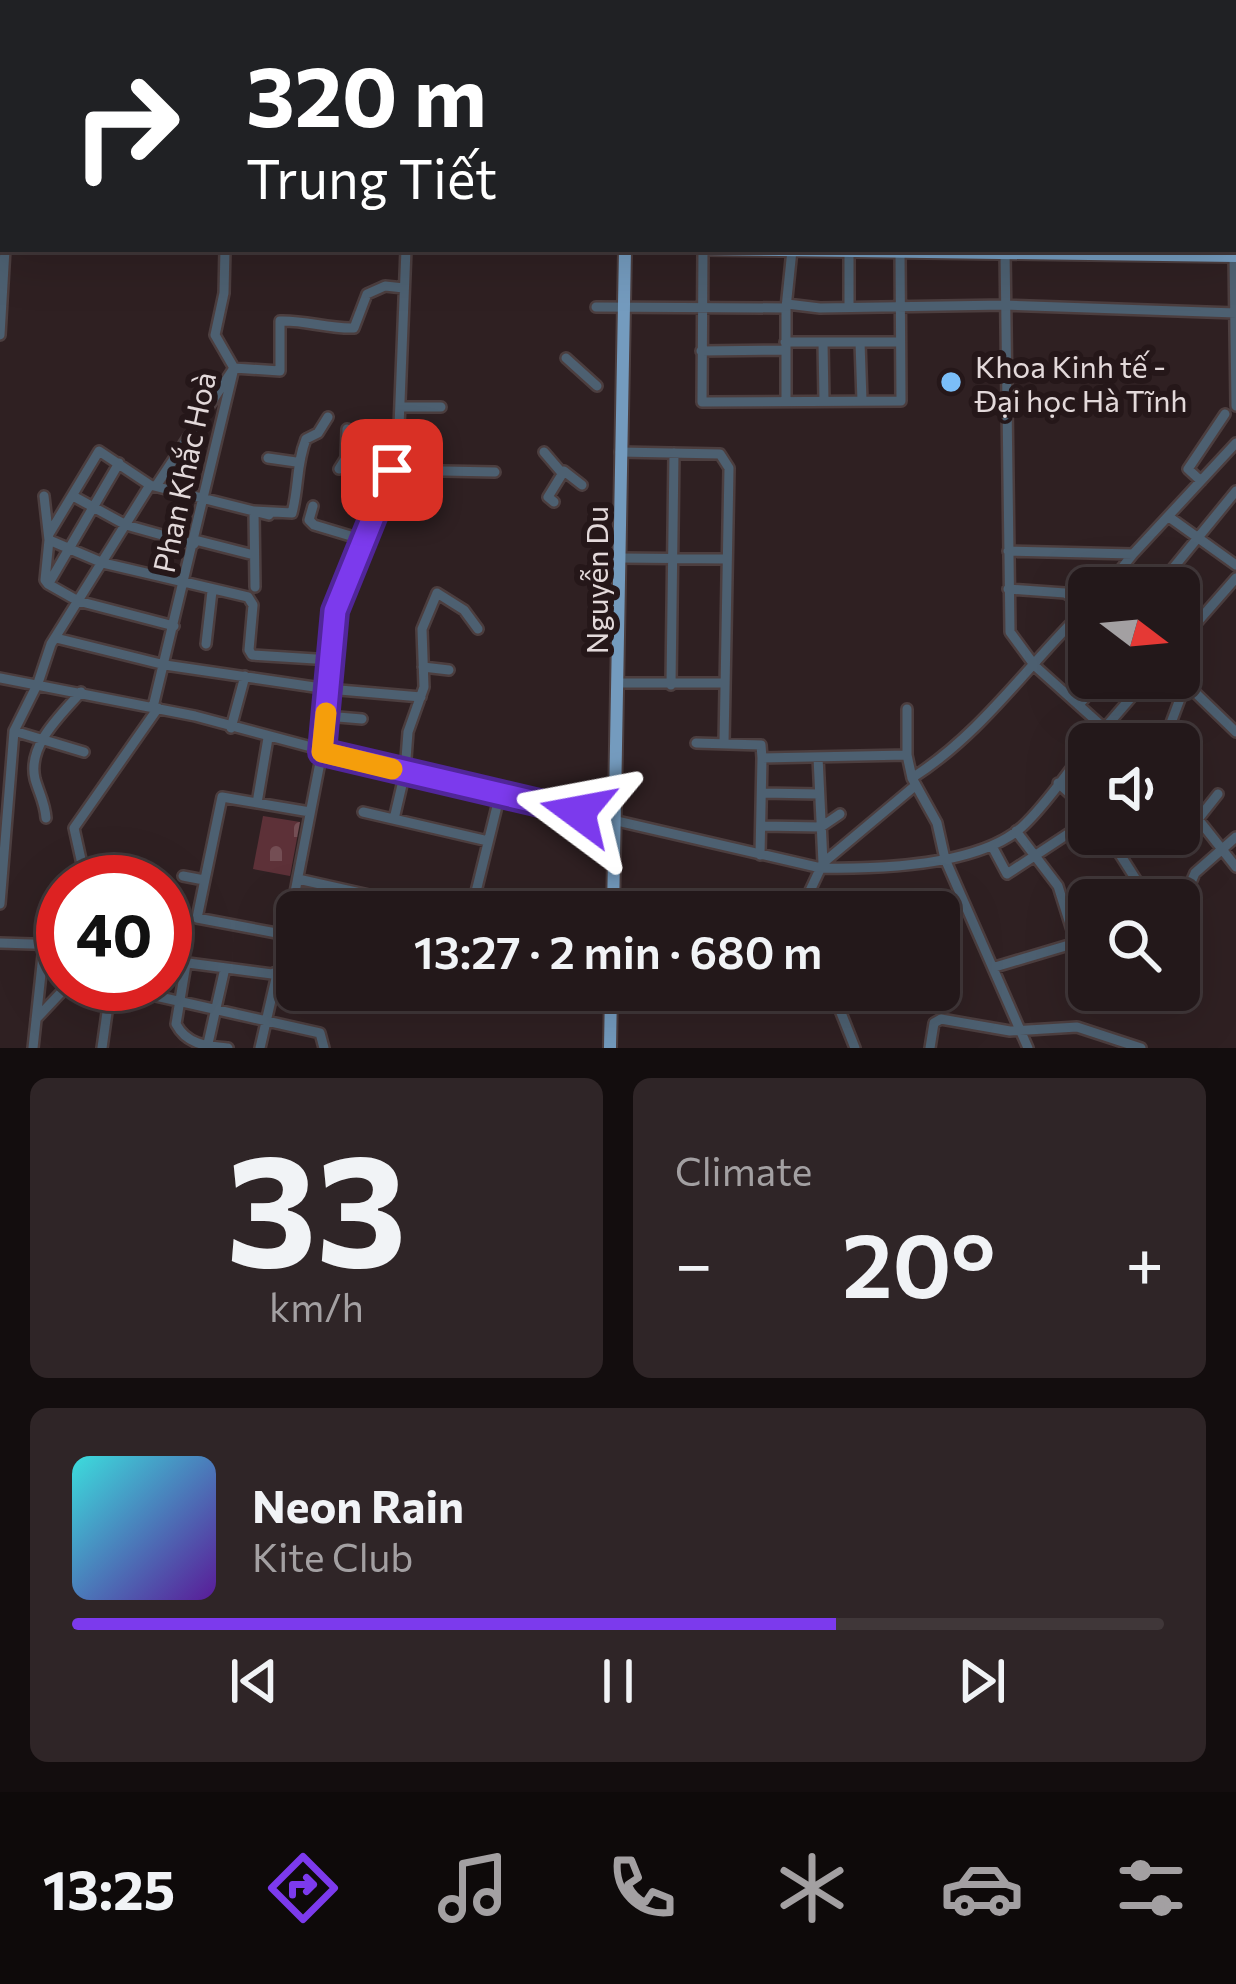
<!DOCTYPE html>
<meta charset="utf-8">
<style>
:root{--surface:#23181a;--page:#2f2527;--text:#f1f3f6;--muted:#a3a0a2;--line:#403739;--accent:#7c3aed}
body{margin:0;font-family:Commissioner,sans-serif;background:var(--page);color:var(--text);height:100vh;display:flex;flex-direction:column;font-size:45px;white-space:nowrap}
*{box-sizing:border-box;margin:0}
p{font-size:39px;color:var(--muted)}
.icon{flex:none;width:66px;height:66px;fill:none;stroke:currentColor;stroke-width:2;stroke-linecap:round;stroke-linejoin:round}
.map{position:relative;height:1048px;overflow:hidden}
.details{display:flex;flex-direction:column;gap:30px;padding:30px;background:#130d0e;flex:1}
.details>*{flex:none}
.top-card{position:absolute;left:0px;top:0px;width:1236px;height:252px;box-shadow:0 12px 48px #0002,0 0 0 3px var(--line);background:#202124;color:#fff;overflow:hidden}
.needle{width:78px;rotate:106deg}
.fabs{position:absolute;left:1068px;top:567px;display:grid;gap:24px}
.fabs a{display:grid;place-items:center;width:132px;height:132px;border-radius:18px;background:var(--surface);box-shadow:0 12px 48px #0002,0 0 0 3px var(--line);font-size:60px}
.speed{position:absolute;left:36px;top:855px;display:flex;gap:24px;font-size:60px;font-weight:700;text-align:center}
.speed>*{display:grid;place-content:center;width:156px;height:156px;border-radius:50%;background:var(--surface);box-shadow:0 12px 48px #0002,0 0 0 3px var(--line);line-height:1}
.speed .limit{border:18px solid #d22;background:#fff;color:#111}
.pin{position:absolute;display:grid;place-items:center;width:102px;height:102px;color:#fff;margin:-51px;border-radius:24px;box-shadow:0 6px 18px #0006}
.me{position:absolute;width:132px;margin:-66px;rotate:283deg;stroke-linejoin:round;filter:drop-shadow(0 0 9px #0008)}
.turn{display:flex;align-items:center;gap:42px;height:252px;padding:0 48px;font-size:54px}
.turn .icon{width:156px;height:156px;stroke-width:2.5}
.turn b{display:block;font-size:84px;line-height:102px}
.big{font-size:90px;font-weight:600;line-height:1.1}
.details .card{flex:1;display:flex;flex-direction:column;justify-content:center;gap:18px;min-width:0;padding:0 42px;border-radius:18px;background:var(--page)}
.details .dial{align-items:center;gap:0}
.dial b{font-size:156px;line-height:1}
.song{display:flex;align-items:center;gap:36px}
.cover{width:144px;height:144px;border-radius:18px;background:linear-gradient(135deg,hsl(180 70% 55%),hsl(270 70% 35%))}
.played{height:12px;border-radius:6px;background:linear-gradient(90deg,var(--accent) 70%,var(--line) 70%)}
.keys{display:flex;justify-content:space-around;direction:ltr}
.heat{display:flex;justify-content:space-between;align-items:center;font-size:66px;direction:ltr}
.details .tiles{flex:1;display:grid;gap:30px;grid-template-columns:1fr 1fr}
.card:last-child{grid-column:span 2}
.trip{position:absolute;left:276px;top:891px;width:684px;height:120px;border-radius:18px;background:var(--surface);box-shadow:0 12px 48px #0002,0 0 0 3px var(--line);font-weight:600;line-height:120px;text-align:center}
.tabs{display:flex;height:192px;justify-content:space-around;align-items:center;background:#0e0a0a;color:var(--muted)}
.tabs .icon{width:84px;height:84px}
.tabs .on{color:var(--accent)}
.tabs b{font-size:54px;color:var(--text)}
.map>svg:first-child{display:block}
.cemetery{fill:url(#cemetery-stones)}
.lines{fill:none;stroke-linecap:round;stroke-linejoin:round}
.minor-casing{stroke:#4c3e3f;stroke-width:14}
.major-casing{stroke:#4c3e3f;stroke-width:16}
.minor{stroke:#4d6071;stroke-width:9}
.major{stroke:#749bbe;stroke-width:12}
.route-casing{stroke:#51269a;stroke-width:30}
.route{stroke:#7c3aed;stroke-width:21}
.slow{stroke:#f59e0b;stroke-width:21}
.poi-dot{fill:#7bbef8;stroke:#251719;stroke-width:4.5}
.labels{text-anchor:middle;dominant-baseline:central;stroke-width:12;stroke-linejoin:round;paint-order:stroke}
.poi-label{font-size:30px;fill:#e3d9da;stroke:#251719;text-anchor:start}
.street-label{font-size:30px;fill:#e3d9da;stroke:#251719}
</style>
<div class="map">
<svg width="1236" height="1048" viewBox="0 0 1236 1048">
<defs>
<pattern id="cemetery-stones" width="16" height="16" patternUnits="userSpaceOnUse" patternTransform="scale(3)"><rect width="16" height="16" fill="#5d3138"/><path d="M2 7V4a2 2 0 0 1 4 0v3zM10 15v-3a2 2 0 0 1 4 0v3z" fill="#744e54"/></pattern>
</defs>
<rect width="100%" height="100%" fill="#2f2022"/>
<path class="cemetery" d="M263,816L300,822L290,876L253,869Z"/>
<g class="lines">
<defs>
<path id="minor" d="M195,0L197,3
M361,0L374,3
M470,0V3
M614,0L616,3
M677,0L679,3
M787,0L789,3
M924,0L925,3
M1095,0L1097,3
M1125,0L1127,3
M26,3V0
M229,3L233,0
M507,3L513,0
M859,3L864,0
M1233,189L1236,195
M703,249L702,402L901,401L900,252
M1005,251L1010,632L1035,666L1122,744
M1234,256L1236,406
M787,304L820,308L1005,305L1236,313
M596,307L786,308
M849,307V251
M0,335L5,249
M785,342H899
M823,342L824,401
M860,342L862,401
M701,351L785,350
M566,358L597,386
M786,401V308L792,250
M400,407H441
M544,452L562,473
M620,452L720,454L729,468L724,744
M268,458L296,462
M339,469L346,458L347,429
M392,470L495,472
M1201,481L1188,469L1225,414
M156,486L234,368L280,371V321C306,320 328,329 354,328L367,294L385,286L404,288
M44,496L49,540L45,580L48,584L78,601L174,626
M73,496L126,525L194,544
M554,502L548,497L564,471L582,485
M313,506L309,520L314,525L364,540
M1169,517L1236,565
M49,534L99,451L150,485L269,515
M49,540L103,563L248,597L253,605L249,650L252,655L331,660
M195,540L254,555
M1008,551L1133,554
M619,558L727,559
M1165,578L1236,491
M49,583L119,463
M255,587L254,511L292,513C299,487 296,464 306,439L318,433L328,417
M1106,588L1133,554L1236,443
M1008,589L1065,593L1088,608
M56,638L165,665L328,689L421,697
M1179,643L1236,578
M206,644L212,591
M423,667L449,670
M1179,677L1236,732
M0,678L195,716L405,772L821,868C878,869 978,866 1022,827C1047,804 1067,772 1089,746
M619,683H722
M671,685L674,453
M1079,705L1101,678
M153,707L234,368L215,335L224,293L225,249
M907,709V755L912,778
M326,716L362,719
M231,728L245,676
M14,731L84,752
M696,743L761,745L762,758
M1091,744L1148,678
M1163,744L1186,683
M818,757L823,863L916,785
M1058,783L1089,811
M762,793L819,794
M1179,795L1236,867
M257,803L268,738
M363,812L488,841
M46,818C45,803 39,793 35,779C27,745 61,715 81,692
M1199,818L1218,794
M394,819L405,772L408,732L424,687L422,629L437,593L464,610L478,629
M762,826L821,827L840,814
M1016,831L1058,886L1076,943
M1107,834L1149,900
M992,846L1007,874L1089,820
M760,855L762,758L907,755
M183,876L204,880
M298,879L445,912
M86,882L74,828L158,708
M1178,900L1187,892L1195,873L1236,837
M0,904L14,731L38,683L51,644L150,485
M471,912L500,794
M800,912L823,863
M287,935L197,918L222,797L310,812
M0,943L63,945
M165,960L272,974L280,970L322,752L335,611L392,470L399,427L406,249
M186,964L176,1024C187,1045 207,1046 228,1048
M995,967L1089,939
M111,986L320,1033L324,1048
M424,990L445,995L454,990
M832,990L855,1048
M36,1019L69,984
M33,1048L47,918L52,903L63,901
M102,1048L111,984
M207,1048L225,968
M260,1048L277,974
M930,1048L934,1023L941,1019L1010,1031L1077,1027L1141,1048
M1028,1048L945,859L937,823L912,778C983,733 1029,663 1089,605"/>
<path id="major" d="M557,0L559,3
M0,195L3,196
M705,249L1236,256
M613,912L625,249
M610,1048L611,990"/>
</defs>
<use href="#minor" class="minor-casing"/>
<use href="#major" class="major-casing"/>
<use href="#minor" class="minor"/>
<use href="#major" class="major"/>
</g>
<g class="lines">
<defs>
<path id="route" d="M392,470L335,611L322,752L578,812"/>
</defs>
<use href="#route" class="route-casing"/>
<use href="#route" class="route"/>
<path class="slow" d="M326,713L322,752L392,769"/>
</g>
<circle class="poi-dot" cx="951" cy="382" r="12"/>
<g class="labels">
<g class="poi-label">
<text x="975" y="365">Khoa Kinh tế -<tspan x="975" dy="34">Đại học Hà Tĩnh</tspan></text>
</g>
<g class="street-label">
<text transform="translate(183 472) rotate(-78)">Phan Khắc Hoà</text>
<text transform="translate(595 580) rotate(-90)">Nguyễn Du</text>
</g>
</g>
</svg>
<div class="fabs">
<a><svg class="needle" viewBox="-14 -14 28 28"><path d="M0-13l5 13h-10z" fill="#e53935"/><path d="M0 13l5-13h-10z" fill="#a3a0a2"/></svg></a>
<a><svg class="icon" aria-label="sound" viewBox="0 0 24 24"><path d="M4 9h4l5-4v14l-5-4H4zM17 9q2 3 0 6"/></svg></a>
<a><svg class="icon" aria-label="search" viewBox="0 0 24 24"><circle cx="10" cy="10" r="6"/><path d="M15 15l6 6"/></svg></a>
</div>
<div class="speed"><div class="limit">40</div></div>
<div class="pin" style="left:392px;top:470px;background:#d93025"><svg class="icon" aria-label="arrive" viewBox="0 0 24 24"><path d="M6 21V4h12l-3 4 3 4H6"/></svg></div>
<svg class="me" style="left:578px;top:812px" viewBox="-20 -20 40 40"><path d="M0-17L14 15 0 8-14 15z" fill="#7c3aed" stroke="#fff" stroke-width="4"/></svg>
<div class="trip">13:27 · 2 min · 680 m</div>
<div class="top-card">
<div class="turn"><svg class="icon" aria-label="right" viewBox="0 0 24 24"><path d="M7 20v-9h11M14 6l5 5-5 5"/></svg><div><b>320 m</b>Trung Tiết</div></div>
</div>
</div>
<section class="details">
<div class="tiles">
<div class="card dial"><b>33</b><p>km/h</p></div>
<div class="card"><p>Climate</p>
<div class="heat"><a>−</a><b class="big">20°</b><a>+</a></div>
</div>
<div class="card">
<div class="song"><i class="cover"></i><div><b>Neon Rain</b><p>Kite Club</p></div></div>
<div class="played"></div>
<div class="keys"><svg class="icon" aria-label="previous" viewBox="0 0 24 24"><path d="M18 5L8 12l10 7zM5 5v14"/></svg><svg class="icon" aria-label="pause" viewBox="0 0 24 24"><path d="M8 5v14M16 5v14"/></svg><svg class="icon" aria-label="next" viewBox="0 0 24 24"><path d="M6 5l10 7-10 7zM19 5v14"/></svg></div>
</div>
</div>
</section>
<nav class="tabs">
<b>13:25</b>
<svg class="icon on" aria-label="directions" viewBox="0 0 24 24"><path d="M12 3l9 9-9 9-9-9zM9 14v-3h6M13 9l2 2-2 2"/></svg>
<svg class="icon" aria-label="music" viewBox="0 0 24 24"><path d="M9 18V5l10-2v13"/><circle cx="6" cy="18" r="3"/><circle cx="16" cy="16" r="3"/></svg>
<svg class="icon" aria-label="phone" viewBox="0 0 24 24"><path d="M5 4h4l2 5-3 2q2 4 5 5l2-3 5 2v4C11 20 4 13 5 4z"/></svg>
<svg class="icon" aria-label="climate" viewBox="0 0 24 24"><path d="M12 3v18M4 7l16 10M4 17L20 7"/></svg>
<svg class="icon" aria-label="car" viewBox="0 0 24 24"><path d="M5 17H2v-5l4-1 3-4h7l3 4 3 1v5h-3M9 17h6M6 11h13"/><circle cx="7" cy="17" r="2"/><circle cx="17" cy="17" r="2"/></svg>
<svg class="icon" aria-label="filters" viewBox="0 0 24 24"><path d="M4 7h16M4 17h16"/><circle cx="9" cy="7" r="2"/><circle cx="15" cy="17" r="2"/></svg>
</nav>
